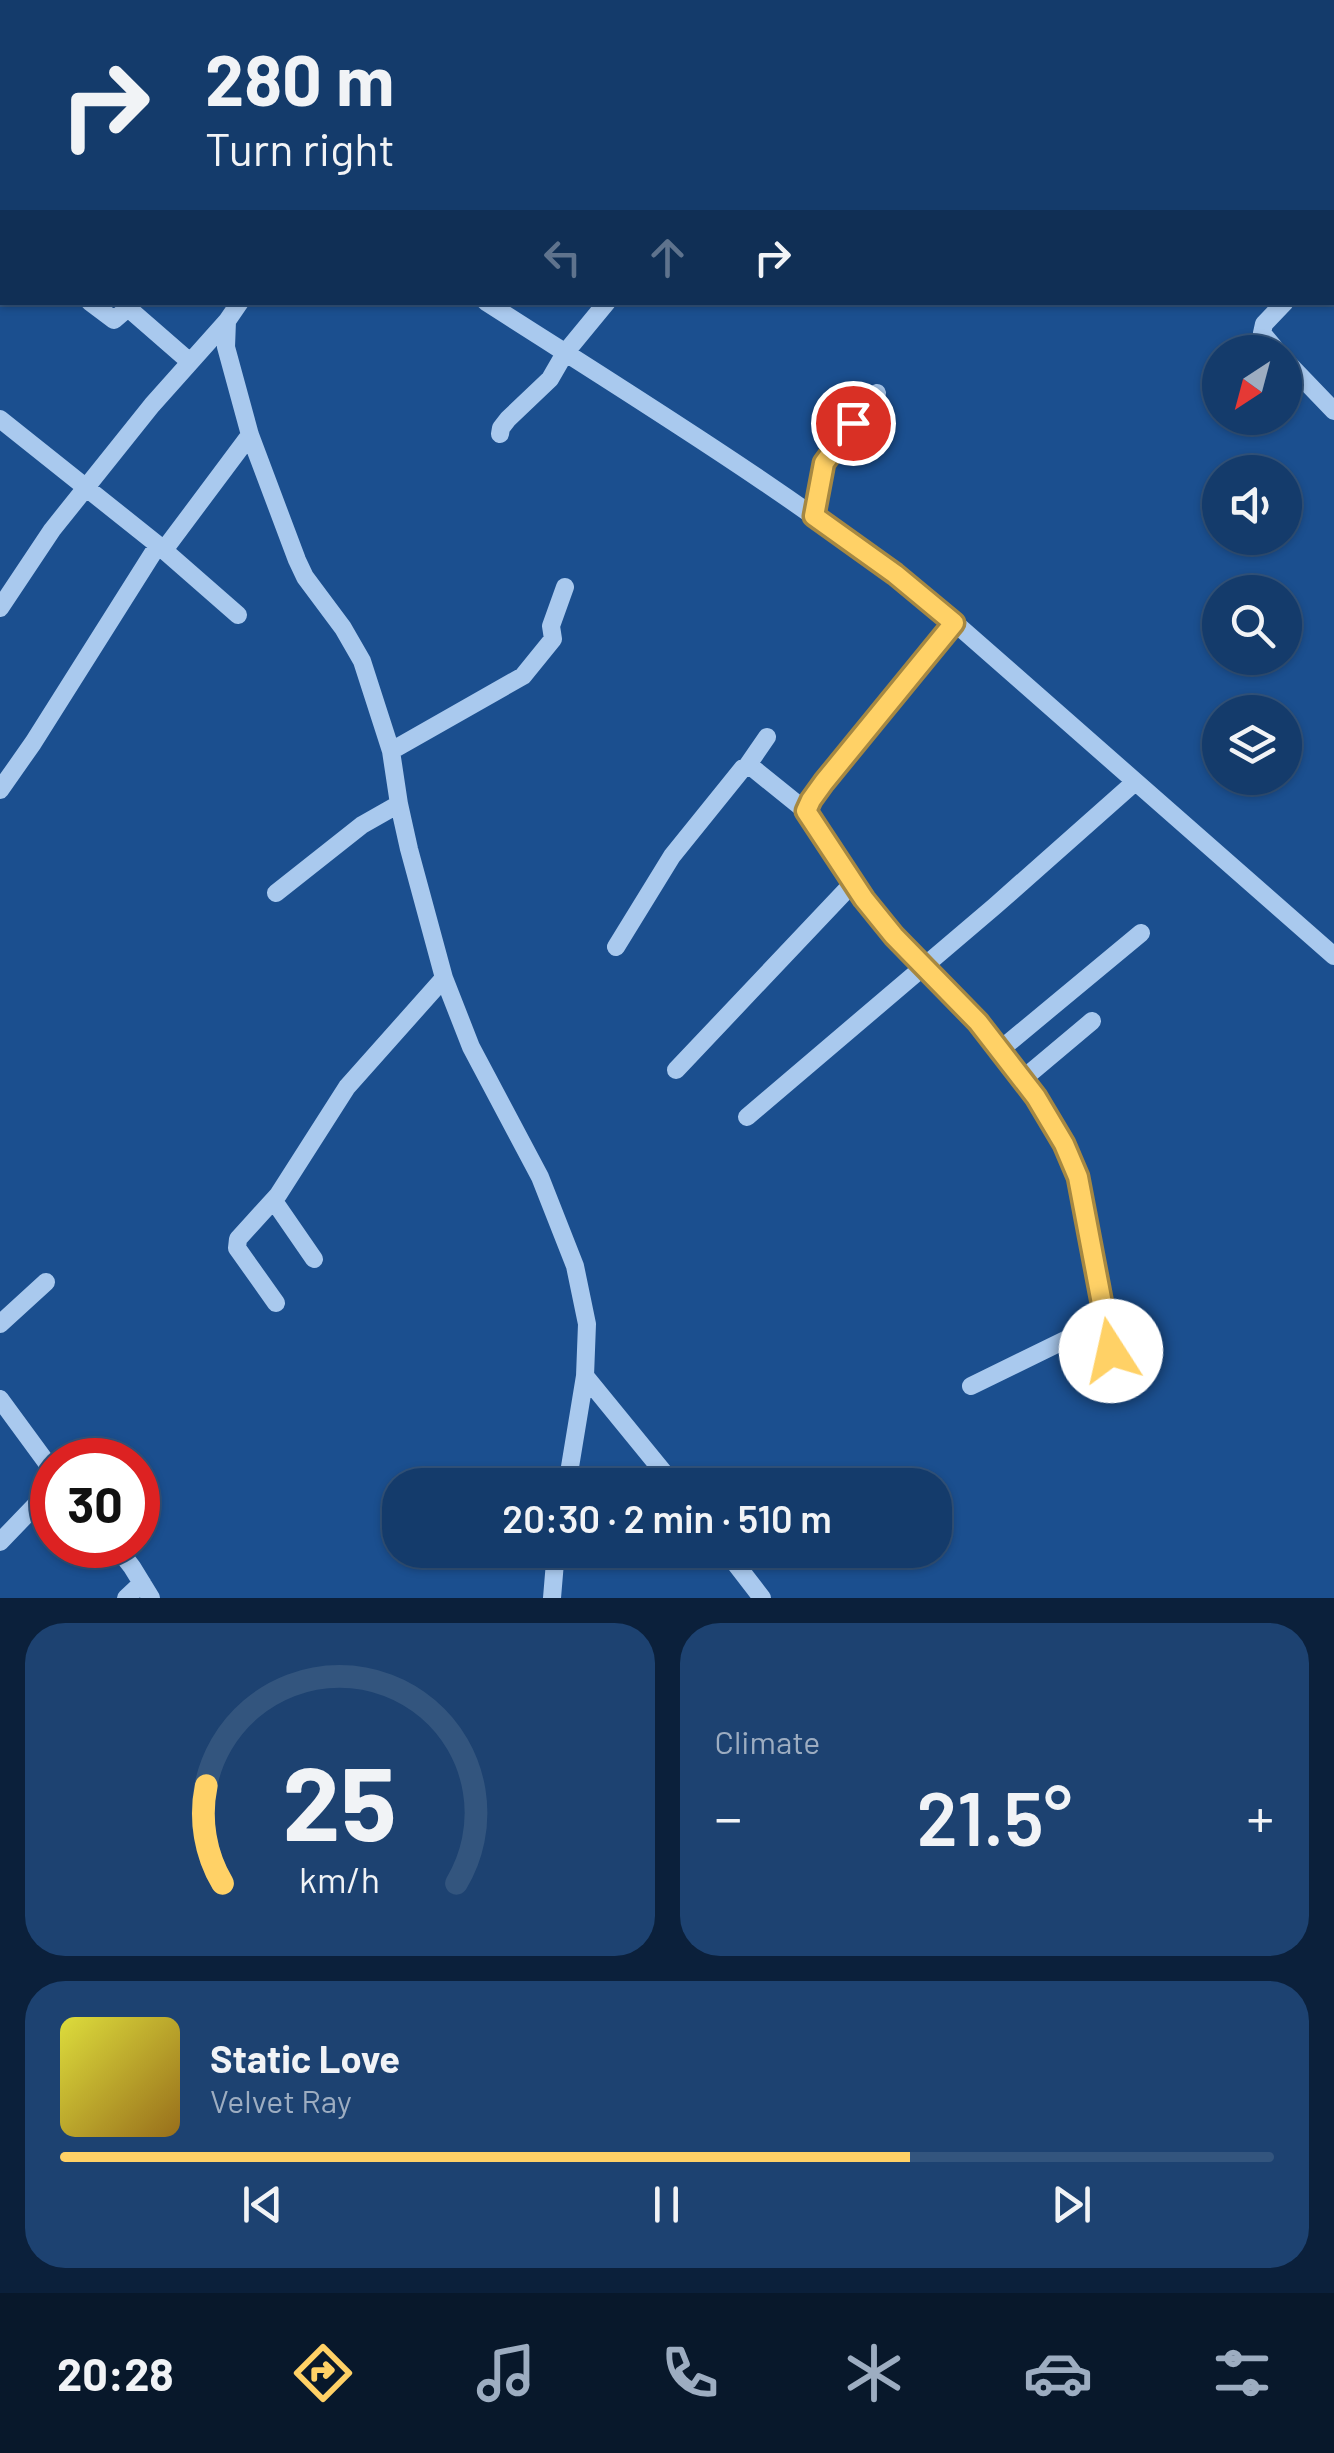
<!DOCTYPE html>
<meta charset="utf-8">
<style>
:root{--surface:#143b6b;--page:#1d4271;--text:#f1f3f6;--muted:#9dadc1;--line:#33557e;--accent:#ffd166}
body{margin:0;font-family:Barlow,sans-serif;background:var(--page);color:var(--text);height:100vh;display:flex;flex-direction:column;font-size:38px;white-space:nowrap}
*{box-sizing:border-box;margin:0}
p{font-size:32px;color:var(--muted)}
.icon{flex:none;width:55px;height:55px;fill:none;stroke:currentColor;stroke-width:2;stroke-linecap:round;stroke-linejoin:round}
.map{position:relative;height:1598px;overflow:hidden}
.panel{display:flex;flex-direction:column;gap:25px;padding:25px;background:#0b203b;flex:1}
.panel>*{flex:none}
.guide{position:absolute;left:0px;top:0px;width:1335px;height:305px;box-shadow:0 2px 8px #0004,0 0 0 2px var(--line);background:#143b6b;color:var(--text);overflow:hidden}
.needle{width:65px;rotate:216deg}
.fabs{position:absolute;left:1202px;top:335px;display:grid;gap:20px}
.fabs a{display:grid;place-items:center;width:100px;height:100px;border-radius:50%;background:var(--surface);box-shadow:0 2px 8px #0004,0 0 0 2px var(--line);font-size:50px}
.speed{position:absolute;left:30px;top:1438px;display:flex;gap:20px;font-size:50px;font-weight:700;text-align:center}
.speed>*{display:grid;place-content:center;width:130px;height:130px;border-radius:50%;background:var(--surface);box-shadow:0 2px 8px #0004,0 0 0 2px var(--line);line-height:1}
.speed .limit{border:15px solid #d22;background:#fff;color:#111}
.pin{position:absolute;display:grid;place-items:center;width:85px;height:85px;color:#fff;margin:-42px;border:5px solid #fff;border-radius:50%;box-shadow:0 2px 10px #0007}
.me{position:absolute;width:110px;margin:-55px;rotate:350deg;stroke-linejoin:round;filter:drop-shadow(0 0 8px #0008)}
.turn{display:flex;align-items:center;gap:35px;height:210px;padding:0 40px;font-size:45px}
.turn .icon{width:130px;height:130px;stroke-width:2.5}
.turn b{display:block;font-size:70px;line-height:85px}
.lanes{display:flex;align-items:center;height:95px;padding:0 40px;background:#0003;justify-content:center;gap:50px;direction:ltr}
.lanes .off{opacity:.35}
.big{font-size:75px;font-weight:600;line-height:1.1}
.panel .widget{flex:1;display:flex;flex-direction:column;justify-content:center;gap:15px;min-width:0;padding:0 35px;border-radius:40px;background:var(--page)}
.panel .dial{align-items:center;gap:0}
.dial svg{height:260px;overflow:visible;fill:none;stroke:var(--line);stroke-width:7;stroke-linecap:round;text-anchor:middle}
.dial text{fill:var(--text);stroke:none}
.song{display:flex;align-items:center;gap:30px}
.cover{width:120px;height:120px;border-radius:15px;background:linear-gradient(135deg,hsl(60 70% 55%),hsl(40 70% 35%))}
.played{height:10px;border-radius:5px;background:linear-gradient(90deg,var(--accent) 70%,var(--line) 70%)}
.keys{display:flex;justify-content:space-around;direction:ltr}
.heat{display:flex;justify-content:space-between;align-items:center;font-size:55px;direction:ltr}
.panel .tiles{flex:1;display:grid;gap:25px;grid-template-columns:1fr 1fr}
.widget:last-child{grid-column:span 2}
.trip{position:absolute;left:382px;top:1468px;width:570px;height:100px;border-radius:40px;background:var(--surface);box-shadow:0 2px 8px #0004,0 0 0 2px var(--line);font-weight:600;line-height:100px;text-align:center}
.dock{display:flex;height:160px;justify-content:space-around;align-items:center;background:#08182b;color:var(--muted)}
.dock .icon{width:70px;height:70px}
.dock .on{color:var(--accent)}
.dock b{font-size:45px;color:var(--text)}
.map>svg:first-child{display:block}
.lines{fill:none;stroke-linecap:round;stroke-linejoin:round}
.minor{stroke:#a9c9ee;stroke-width:18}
.route-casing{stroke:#a68842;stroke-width:25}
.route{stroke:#ffd166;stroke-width:18}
</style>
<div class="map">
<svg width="1334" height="1598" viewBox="0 0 1334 1598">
<rect width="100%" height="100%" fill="#1b4f8f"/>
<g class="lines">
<path class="minor" d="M15,0L19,2
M277,0L282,2
M1271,0L1274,2
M220,2L222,0
M1332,37L1334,38
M0,242L2,239
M1332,254L1334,253
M90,302L114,320L128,308L190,362
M240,302L227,321L226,347L250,435L297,560L305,577L343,628L362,661L391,751L399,804L409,849L444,978L471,1047L540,1177L575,1266L587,1324L585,1376L567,1485
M486,302C645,404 808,503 955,623L1334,956
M1278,352L1262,333L1264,324L1285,302
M1285,360L1334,411
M0,419L158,545L238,615
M500,434L501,428L508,419L550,379L565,353L607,302
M814,516L824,463L877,393
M164,550L250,435
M0,608L52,530L152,405L227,321
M955,623L824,783L811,800L806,811L864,899L894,936L978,1022L1037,1097L1064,1144L1078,1177L1117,1383
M391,751L523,676L553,639L551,626L565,587
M747,766L767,737
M0,790L33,743L158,545
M276,893L362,825L399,804
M616,947L672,856L743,768L747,766L754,769L806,811
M1000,1050L1141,933
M676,1070L853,883
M1023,1079L1092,1021
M747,1117L995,906L1135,782
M274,1201L314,1259
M276,1303L237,1248L238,1239L278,1195L347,1087L444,978
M0,1324L46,1282
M585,1376L674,1485
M971,1386L1106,1320
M0,1399L52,1470
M446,1476L461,1485
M0,1542L52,1488
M115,1545L132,1567L151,1598
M725,1550L762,1598
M126,1598L142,1583
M552,1598L556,1550"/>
</g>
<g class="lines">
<defs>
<path id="route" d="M853,423L824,463L814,516L895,574L954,623L824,782L811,800L806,811L864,899L894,936L978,1022L1036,1097L1064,1144L1078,1177L1111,1351"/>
</defs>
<use href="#route" class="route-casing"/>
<use href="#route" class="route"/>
</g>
</svg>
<div class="fabs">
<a><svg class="needle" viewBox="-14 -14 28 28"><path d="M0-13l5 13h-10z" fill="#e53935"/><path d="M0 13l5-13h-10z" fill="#9dadc1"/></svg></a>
<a><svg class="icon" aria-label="sound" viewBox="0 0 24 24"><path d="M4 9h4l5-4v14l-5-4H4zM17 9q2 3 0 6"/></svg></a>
<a><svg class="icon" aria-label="search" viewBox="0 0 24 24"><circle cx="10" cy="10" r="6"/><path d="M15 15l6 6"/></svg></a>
<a><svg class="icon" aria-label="layers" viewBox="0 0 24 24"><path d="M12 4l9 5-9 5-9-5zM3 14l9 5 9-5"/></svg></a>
</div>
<div class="speed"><div class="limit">30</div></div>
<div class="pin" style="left:853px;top:423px;background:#d93025"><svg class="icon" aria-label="arrive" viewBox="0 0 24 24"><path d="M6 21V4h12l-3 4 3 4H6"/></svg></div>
<svg class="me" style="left:1111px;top:1351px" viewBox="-20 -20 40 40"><circle r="19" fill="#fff"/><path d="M0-13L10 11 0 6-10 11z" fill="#ffd166"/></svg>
<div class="trip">20:30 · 2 min · 510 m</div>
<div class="guide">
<div class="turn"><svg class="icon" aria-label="right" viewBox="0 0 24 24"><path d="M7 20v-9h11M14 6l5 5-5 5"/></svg><div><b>280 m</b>Turn right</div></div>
<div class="lanes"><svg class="icon off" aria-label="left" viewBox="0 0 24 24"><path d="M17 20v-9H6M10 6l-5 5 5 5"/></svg><svg class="icon off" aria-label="ahead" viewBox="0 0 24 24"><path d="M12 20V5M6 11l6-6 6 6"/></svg><svg class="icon" aria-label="right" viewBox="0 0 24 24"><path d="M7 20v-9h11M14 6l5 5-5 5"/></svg></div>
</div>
</div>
<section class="panel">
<div class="tiles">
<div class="widget dial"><svg viewBox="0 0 100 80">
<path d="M14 69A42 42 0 1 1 86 69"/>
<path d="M14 69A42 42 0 0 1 9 39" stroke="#ffd166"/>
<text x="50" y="56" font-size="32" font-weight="700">25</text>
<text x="50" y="72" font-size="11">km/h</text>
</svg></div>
<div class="widget"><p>Climate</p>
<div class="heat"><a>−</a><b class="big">21.5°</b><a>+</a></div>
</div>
<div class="widget">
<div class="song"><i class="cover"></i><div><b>Static Love</b><p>Velvet Ray</p></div></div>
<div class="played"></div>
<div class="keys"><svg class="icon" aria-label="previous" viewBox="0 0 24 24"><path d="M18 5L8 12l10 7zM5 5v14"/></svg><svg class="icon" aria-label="pause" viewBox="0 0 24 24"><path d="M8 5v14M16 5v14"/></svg><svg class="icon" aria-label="next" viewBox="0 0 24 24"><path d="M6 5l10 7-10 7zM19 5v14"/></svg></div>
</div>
</div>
</section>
<nav class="dock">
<b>20:28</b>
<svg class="icon on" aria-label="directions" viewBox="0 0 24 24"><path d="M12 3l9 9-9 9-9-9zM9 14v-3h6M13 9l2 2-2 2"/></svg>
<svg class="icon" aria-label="music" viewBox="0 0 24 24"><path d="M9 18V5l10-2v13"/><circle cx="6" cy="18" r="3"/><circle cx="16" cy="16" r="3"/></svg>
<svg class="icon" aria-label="phone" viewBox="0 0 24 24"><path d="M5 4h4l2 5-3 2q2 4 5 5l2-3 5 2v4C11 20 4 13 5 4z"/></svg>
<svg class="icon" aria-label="climate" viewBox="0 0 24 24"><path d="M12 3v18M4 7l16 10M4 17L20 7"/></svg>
<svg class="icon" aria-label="car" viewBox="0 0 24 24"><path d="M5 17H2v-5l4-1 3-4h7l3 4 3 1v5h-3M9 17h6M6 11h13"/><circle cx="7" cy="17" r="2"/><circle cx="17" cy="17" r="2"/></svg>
<svg class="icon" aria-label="filters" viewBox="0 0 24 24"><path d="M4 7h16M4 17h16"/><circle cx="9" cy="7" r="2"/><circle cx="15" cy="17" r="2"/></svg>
</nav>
